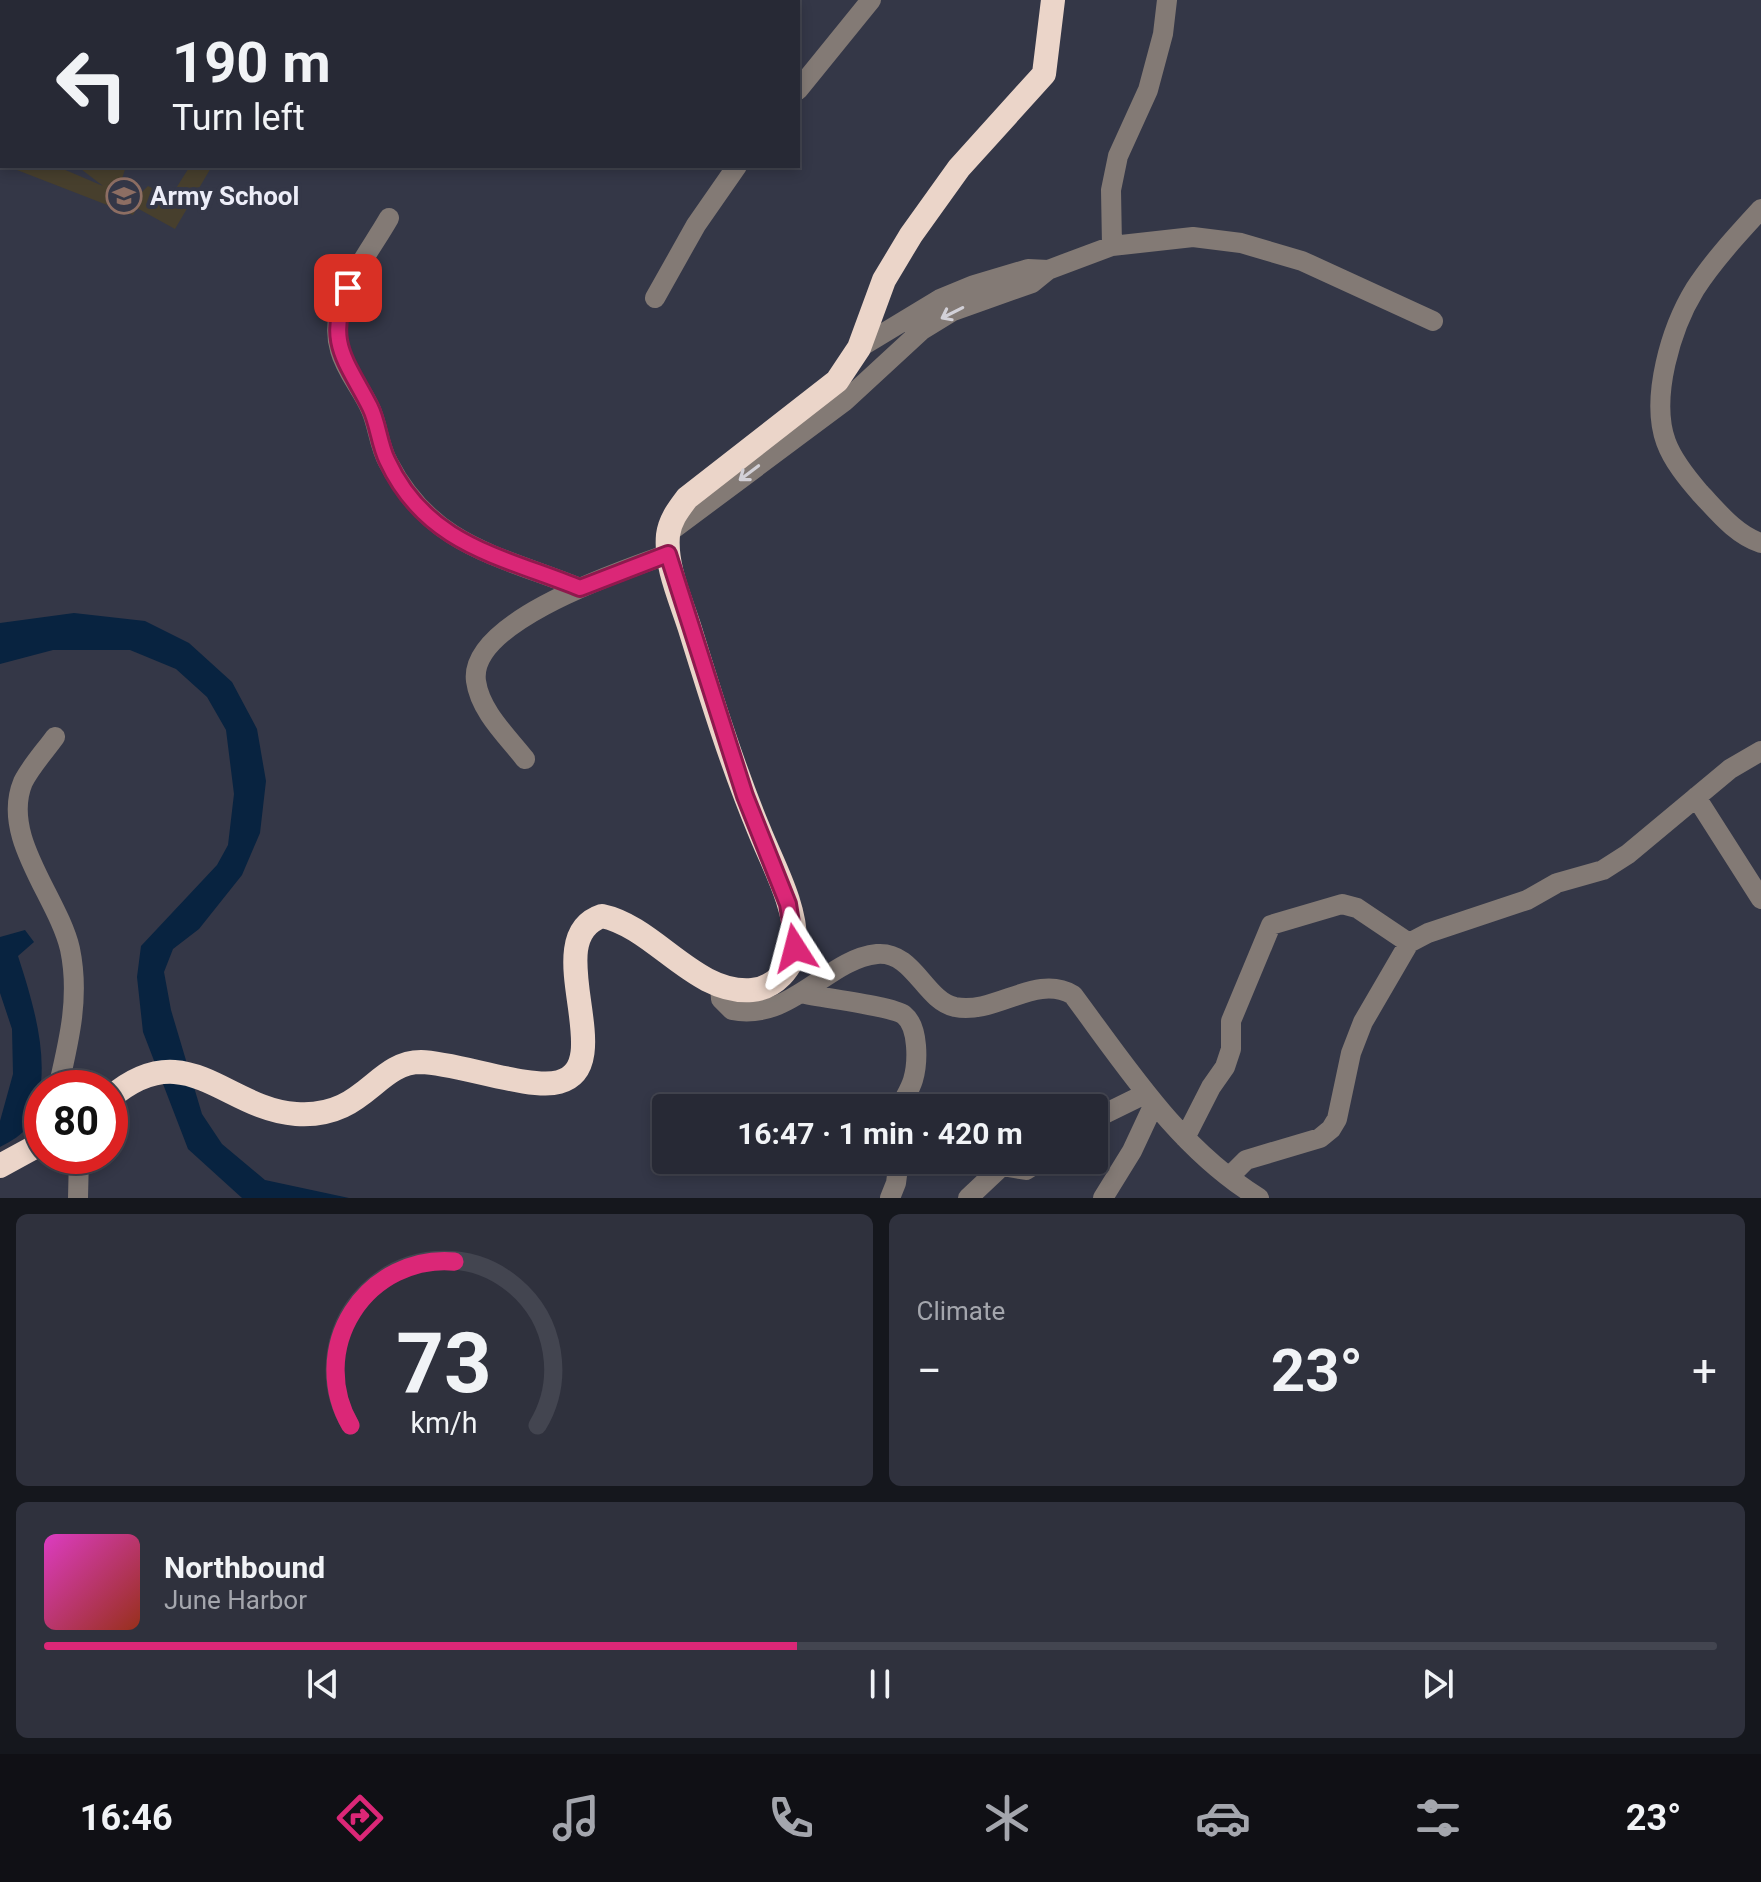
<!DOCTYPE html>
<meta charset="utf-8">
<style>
:root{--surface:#272935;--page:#2f313d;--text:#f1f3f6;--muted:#a4a6ad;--line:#434550;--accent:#db2777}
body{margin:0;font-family:Roboto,sans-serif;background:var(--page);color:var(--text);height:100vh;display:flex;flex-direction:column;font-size:30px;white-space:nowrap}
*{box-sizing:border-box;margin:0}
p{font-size:26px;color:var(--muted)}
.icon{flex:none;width:44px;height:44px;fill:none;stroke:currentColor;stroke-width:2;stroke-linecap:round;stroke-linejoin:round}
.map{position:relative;height:1198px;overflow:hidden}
.side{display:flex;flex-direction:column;gap:16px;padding:16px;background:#15171d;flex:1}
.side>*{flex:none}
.hud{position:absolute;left:0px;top:0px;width:800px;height:168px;box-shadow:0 4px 12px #0003,0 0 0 2px var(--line);background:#272935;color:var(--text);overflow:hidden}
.speed{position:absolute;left:24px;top:1070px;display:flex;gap:16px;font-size:40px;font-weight:700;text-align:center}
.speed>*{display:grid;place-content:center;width:104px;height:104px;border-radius:50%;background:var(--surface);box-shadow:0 4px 12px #0003,0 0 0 2px var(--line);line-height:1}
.speed .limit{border:12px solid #d22;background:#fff;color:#111}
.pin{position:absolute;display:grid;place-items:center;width:68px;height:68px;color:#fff;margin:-34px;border-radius:16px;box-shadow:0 4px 12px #0006}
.me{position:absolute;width:88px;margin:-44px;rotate:351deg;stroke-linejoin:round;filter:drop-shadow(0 0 6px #0008)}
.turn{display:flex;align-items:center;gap:28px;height:168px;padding:0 40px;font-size:36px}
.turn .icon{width:104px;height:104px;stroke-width:2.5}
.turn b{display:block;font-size:56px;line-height:68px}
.big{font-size:60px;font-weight:700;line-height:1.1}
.side .card{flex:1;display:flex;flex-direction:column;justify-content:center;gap:12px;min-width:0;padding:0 28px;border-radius:12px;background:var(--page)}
.side .dial{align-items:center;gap:0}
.dial svg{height:208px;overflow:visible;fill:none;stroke:var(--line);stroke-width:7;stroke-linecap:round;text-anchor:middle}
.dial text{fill:var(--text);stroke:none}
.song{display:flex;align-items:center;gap:24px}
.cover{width:96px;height:96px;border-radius:12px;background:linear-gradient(135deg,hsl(310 70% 55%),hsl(10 70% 35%))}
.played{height:8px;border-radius:4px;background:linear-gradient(90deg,var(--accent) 45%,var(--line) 45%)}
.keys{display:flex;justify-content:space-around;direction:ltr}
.heat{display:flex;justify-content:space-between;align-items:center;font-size:44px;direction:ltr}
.side .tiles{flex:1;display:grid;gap:16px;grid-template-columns:1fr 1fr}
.card:last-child{grid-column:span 2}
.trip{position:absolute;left:652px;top:1094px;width:456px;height:80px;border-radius:8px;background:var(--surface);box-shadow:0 4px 12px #0003,0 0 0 2px var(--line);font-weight:700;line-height:80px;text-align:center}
.tabs{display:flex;height:128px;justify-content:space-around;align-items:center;background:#101015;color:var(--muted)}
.tabs .icon{width:56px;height:56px}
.tabs .on{color:var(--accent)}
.tabs b{font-size:36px;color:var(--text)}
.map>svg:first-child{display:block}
.education{fill:#473f2d}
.water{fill:#082340}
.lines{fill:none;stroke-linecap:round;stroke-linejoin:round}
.minor{stroke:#837a75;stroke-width:20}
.highway{stroke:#ebd5c9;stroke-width:24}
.oneway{stroke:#d2d0d7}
.route-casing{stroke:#8e194d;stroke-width:20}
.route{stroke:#db2777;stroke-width:14}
.labels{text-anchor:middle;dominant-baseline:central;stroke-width:8;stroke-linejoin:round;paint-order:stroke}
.poi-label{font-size:26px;font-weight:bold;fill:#ecedf8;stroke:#343747;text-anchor:start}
</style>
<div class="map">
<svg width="1761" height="1198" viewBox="0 0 1761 1198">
<rect width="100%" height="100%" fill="#343747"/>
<path class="education" d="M18,166H56L103,186L77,166H126L121,182L140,194L148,186L170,198L190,166H212L175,229L137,208L133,215L17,170Z"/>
<path class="water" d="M74,613L145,621L189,643L232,682L257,729L266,781L260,833L242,875L199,929L173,949L164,972L171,1010L202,1114L222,1144L265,1180L349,1198H242L188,1149L143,1032L137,977L141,946L217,865L228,845L234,794L226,730L207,697L176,669L130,650H53L0,664V623Z
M25,930L34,942L18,956C34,1006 56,1074 29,1124C23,1135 11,1141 0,1147V1121L13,1074L12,1029L0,993V937Z"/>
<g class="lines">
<path class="minor" d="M110,2L113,0
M798,90L871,0
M0,144L2,137
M1761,209C1738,234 1713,261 1695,289C1671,328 1650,398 1666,442C1673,461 1687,478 1700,493C1718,512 1736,535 1761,543
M389,218C367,257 326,303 340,350C346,372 362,389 371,410C378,426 379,446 388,462C432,547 498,555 580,588
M1112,246L1111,190L1118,156L1148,90L1163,34L1167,0
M655,298L696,225L737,166
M859,348L940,299L974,285L1028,269L1048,270L1112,246L1193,237L1241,243L1302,261L1433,321
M668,533L845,401L922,330L953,311L1032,283L1048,270
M55,737C45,751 31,766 23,782C0,837 58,897 70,949C80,997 69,1041 58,1088
M525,759C507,736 480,711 476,681C468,621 624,570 668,554
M1696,797L1761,899
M720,985L721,999L732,1010C791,1022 827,959 877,954C914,951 924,1000 955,1007C996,1015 1036,973 1073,995C1128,1069 1179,1149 1259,1198
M801,993C821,998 892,1006 904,1015C919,1027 918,1063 913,1080C910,1090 904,1098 900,1108
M1094,1119L1145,1094
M1185,1138L1211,1087L1225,1067L1231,1049V1021L1271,925L1342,904L1357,908L1409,943
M1230,1176L1246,1160L1320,1138L1331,1129L1337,1119L1351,1053L1363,1022L1409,943L1428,933L1527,900L1557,883L1603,870L1628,854L1730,769L1761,751
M78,1198L79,1156
M890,1198L896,1183L899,1160
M968,1198L1002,1166L1026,1170L1042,1160
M1103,1198L1132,1151L1154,1104"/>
<path class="highway" d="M110,1098C186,1033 225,1109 296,1114C365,1119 375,1062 421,1062C458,1063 529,1090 559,1082C621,1065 536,938 602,916C655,927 695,995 752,990C774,988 794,968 795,946C797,907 773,865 759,830C732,765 711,697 690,629C681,600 665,566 668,535C670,520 678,510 687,498L837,381L859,348L884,280L911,235L959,168L1044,74L1053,0
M0,1166L42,1143"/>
</g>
<defs><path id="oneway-shaft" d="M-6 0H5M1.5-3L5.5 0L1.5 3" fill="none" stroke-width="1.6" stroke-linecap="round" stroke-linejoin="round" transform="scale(2)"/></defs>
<g class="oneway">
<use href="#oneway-shaft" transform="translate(952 313) rotate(153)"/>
<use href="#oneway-shaft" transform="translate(749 473) rotate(143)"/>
</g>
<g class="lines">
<defs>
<path id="route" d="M348,288C325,342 346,360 370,407C378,423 379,443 387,460C426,545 501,556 580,588L668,554L745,796L788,904L795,948"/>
</defs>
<use href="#route" class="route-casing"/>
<use href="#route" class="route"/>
</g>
<defs>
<symbol id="school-ring" viewBox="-11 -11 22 22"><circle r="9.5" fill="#343747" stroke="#8d6e63" stroke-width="1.5"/><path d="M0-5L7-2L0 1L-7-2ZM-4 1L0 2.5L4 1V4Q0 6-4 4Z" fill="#8d6e63"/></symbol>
</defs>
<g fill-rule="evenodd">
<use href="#school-ring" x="104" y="176" width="40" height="40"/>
</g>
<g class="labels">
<g class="poi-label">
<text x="150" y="196">Army School</text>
</g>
</g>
</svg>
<div class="speed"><div class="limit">80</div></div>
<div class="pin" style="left:348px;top:288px;background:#d93025"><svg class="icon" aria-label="arrive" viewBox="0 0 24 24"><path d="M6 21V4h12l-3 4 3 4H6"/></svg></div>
<svg class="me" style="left:795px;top:948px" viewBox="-20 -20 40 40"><path d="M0-17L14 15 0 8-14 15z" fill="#db2777" stroke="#fff" stroke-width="4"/></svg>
<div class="trip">16:47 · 1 min · 420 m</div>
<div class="hud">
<div class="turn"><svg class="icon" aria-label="left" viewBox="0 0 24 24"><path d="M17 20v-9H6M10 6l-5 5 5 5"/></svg><div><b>190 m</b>Turn left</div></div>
</div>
</div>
<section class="side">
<div class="tiles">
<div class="card dial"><svg viewBox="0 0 100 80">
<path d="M14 69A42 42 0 1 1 86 69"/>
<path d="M14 69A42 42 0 0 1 54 6" stroke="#db2777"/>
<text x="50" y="56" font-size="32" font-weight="700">73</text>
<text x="50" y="72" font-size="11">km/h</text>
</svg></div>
<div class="card"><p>Climate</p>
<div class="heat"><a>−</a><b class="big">23°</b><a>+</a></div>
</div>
<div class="card">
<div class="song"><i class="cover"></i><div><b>Northbound</b><p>June Harbor</p></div></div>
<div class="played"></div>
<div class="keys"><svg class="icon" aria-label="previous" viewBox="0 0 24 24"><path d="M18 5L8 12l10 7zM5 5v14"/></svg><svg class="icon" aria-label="pause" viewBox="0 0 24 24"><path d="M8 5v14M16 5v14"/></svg><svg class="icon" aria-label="next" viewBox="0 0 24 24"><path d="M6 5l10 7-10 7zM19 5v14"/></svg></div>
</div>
</div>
</section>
<nav class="tabs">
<b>16:46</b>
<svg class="icon on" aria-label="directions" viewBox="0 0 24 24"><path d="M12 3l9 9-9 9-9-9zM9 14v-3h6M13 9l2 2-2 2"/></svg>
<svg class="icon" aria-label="music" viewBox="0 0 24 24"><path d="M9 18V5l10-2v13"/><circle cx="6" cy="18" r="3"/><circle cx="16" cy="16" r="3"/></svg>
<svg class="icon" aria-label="phone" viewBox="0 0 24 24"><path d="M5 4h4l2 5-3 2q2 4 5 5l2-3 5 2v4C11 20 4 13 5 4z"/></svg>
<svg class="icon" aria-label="climate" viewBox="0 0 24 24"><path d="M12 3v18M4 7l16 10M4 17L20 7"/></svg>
<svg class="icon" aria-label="car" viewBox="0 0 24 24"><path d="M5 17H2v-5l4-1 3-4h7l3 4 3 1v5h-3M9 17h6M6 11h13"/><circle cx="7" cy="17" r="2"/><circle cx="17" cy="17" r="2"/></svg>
<svg class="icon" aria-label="filters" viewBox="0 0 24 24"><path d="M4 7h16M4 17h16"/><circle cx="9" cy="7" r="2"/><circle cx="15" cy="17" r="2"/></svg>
<b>23°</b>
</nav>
